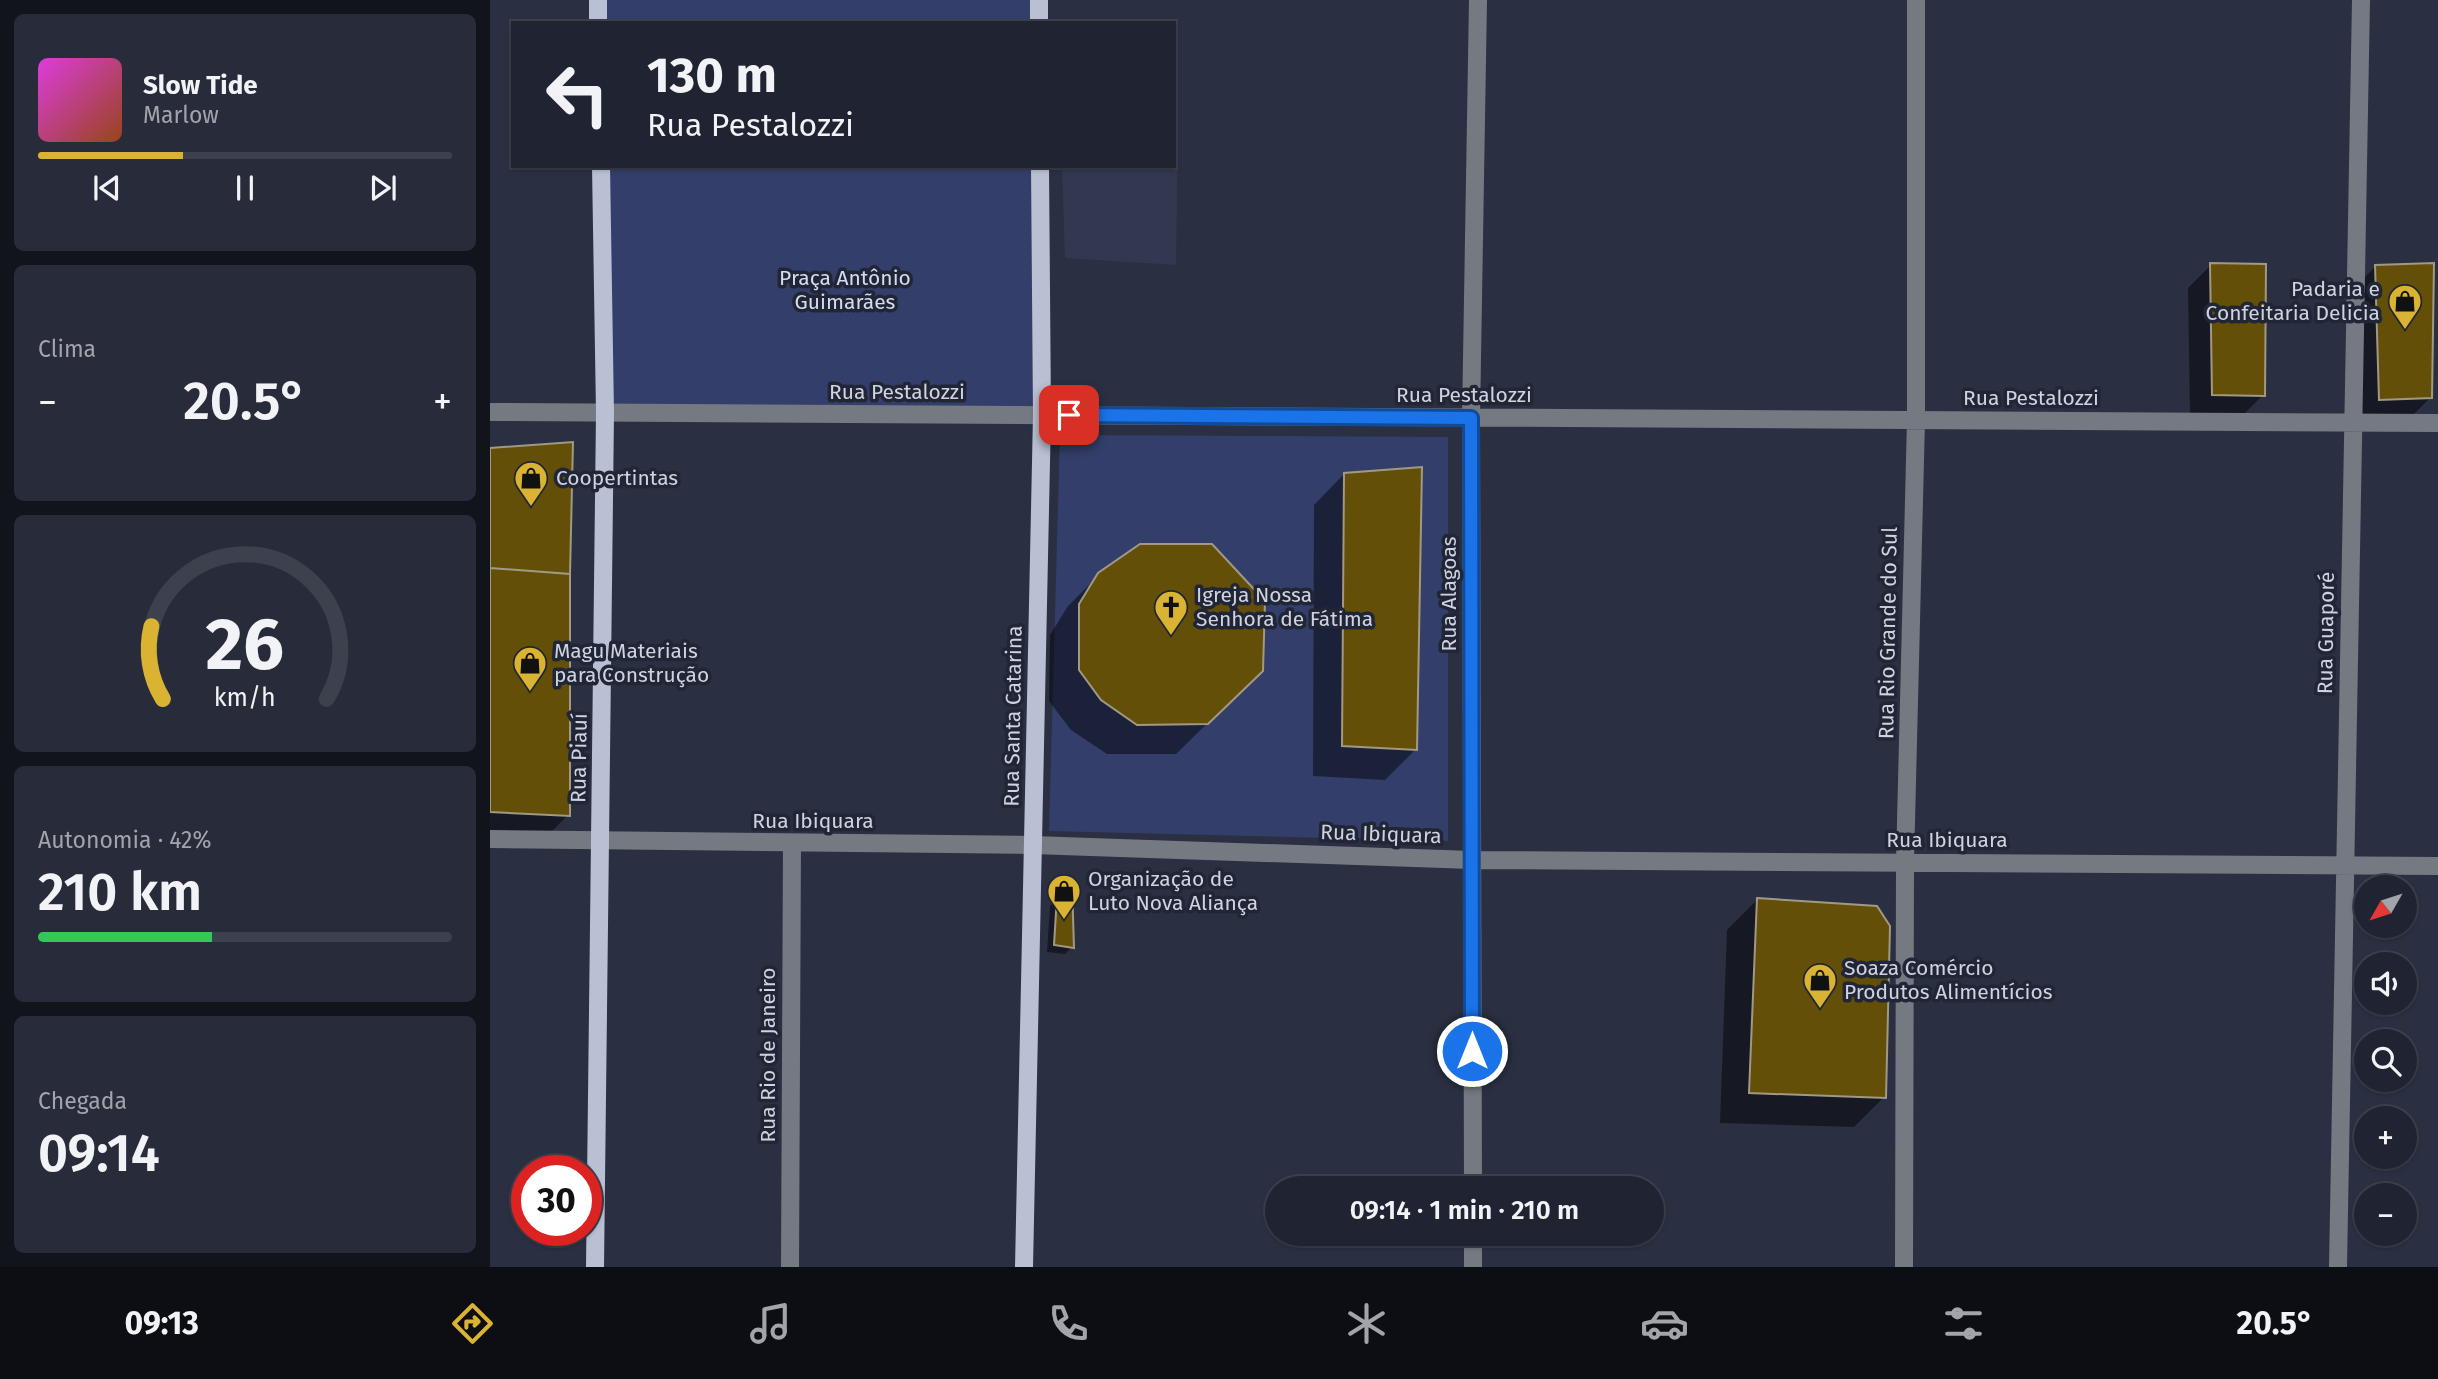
<!DOCTYPE html>
<html lang="pt">
<meta charset="utf-8">
<style>
:root{--surface:#202432;--page:#282c3a;--text:#f1f3f6;--muted:#a2a4ac;--line:#3d414d;--accent:#dab333}
body{margin:0;font-family:"Fira Sans",sans-serif;background:var(--page);color:var(--text);height:100vh;display:flex;flex-direction:column;font-size:26px;white-space:nowrap}
*{box-sizing:border-box;margin:0}
p{font-size:23px;color:var(--muted)}
.icon{flex:none;width:38px;height:38px;fill:none;stroke:currentColor;stroke-width:2;stroke-linecap:round;stroke-linejoin:round}
.map{position:relative;flex:1;overflow:hidden}
.side{display:flex;flex-direction:column;gap:14px;padding:14px;background:#12141c;width:490px}
.side>*{flex:none}
.banner{position:absolute;left:21px;top:21px;width:665px;height:147px;border-radius:0px;box-shadow:0 2px 5px #0004,0 0 0 2px var(--line);background:#202432;color:var(--text);overflow:hidden}
.needle{width:46px;rotate:231deg}
.buttons{position:absolute;left:1864px;top:875px;display:grid;gap:14px}
.buttons a{display:grid;place-items:center;width:63px;height:63px;border-radius:50%;background:var(--surface);box-shadow:0 2px 5px #0004,0 0 0 2px var(--line);font-size:35px}
.speed{position:absolute;left:21px;top:1155px;display:flex;gap:14px;font-size:35px;font-weight:700;text-align:center}
.speed>*{display:grid;place-content:center;width:91px;height:91px;border-radius:50%;background:var(--surface);box-shadow:0 2px 5px #0004,0 0 0 2px var(--line);line-height:1}
.speed .limit{border:10px solid #d22;background:#fff;color:#111}
.pin{position:absolute;display:grid;place-items:center;width:60px;height:60px;color:#fff;margin:-30px;border-radius:14px;box-shadow:0 4px 10px #0006}
.me{position:absolute;width:77px;margin:-38px;rotate:0deg;stroke-linejoin:round;filter:drop-shadow(0 0 5px #0008)}
.turn{display:flex;align-items:center;gap:24px;height:147px;padding:0 21px;font-size:32px}
.turn .icon{width:91px;height:91px;stroke-width:2.5}
.turn b{display:block;font-size:49px;line-height:60px}
.big{font-size:52px;font-weight:600;line-height:1.1}
.side .widget{flex:1;display:flex;flex-direction:column;justify-content:center;gap:10px;min-width:0;padding:0 24px;border-radius:10px;background:var(--page)}
.side .dial{align-items:center;gap:0}
.dial svg{height:182px;overflow:visible;fill:none;stroke:var(--line);stroke-width:7;stroke-linecap:round;text-anchor:middle}
.dial text{fill:var(--text);stroke:none}
.song{display:flex;align-items:center;gap:21px}
.cover{width:84px;height:84px;border-radius:10px;background:linear-gradient(135deg,hsl(300 70% 55%),hsl(20 70% 35%))}
.played{height:7px;border-radius:4px;background:linear-gradient(90deg,var(--accent) 35%,var(--line) 35%)}
.keys{display:flex;justify-content:space-around;direction:ltr}
.heat{display:flex;justify-content:space-between;align-items:center;font-size:38px;direction:ltr}
.charge{height:10px;border-radius:5px;background:linear-gradient(90deg,#34c759 42%,var(--line) 0)}
.trip{position:absolute;left:775px;top:1176px;width:399px;height:70px;border-radius:35px;background:var(--surface);box-shadow:0 2px 5px #0004,0 0 0 2px var(--line);font-weight:600;line-height:70px;text-align:center}
.dock{display:flex;height:112px;justify-content:space-around;align-items:center;background:#0d0e14;color:var(--muted)}
.dock .icon{width:49px;height:49px}
.dock .on{color:var(--accent)}
.dock b{font-size:32px;color:var(--text)}
main{display:flex;flex:1;min-height:0}
.map>svg:first-child{display:block}
.built{fill:#313850}
.green{fill:#333f6a}
.shadow{fill:#0007}
.building{fill:#644f09;stroke:#a19983;stroke-width:2}
.lines{fill:none;stroke-linecap:round;stroke-linejoin:round}
.minor{stroke:#757982;stroke-width:18}
.major{stroke:#bac0d3;stroke-width:18}
.route-casing{stroke:#114b97;stroke-width:18}
.route{stroke:#1a73e8;stroke-width:12}
.labels{text-anchor:middle;dominant-baseline:central;stroke-width:7;stroke-linejoin:round;paint-order:stroke}
.park-label{font-size:21px;fill:#d5dbef;stroke:#212637}
.poi-label{font-size:21px;fill:#cfd3df;stroke:#212637;text-anchor:start}
.street-label{font-size:21px;fill:#cfd3df;stroke:#212637}
</style>
<main>
<section class="side">
<div class="widget">
<div class="song"><i class="cover"></i><div><b>Slow Tide</b><p>Marlow</p></div></div>
<div class="played"></div>
<div class="keys"><svg class="icon" aria-label="previous" viewBox="0 0 24 24"><path d="M18 5L8 12l10 7zM5 5v14"/></svg><svg class="icon" aria-label="pause" viewBox="0 0 24 24"><path d="M8 5v14M16 5v14"/></svg><svg class="icon" aria-label="next" viewBox="0 0 24 24"><path d="M6 5l10 7-10 7zM19 5v14"/></svg></div>
</div>
<div class="widget"><p>Clima</p>
<div class="heat"><a>−</a><b class="big">20.5°</b><a>+</a></div>
</div>
<div class="widget dial"><svg viewBox="0 0 100 80">
<path d="M14 69A42 42 0 1 1 86 69"/>
<path d="M14 69A42 42 0 0 1 9 37" stroke="#dab333"/>
<text x="50" y="56" font-size="32" font-weight="700">26</text>
<text x="50" y="72" font-size="11">km/h</text>
</svg></div>
<div class="widget"><p>Autonomia · 42%</p><b class="big">210 km</b><div class="charge"></div></div>
<div class="widget"><p>Chegada</p><b class="big">09:14</b></div>
</section>
<div class="map">
<svg width="1948" height="1267" viewBox="0 0 1948 1267">
<rect width="100%" height="100%" fill="#2a3042"/>
<path class="built" d="M684,135H688L686,265L575,258L572,166H684Z"/>
<path class="green" d="M108,0H549V23H108Z
M111,166H550L552,415L115,413Z
M570,435L958,437V841L559,831Z"/>
<path class="shadow" d="M1721,265L1773,395L1750,418L1700,417L1698,288Z
M1886,266L1940,398L1917,421L1867,423L1863,289Z
M0,450L79,574L78,815L48,845L0,843Z
M854,474L925,750L895,780L823,776L824,505Z
M609,575L740,701L686,754H617L581,730L559,701L560,635L578,606Z
M568,898L582,947L575,954L557,952L560,906Z
M1267,900L1394,1097L1364,1127L1230,1123L1237,930Z"/>
<path class="building" d="M1720,263L1776,264L1775,396L1722,395Z
M1944,263L1942,398L1889,400L1885,265Z
M83,442L80,574L0,568V448Z
M932,467L927,750L852,746L854,473Z
M650,544H722L775,601L773,671L718,724L647,725L611,700L589,670V604L608,573Z
M0,568L80,574V816L0,812Z
M582,884L584,948L564,945L567,896Z
M1267,898L1387,906L1400,926L1396,1098L1259,1093Z"/>
<g class="lines">
<path class="minor" d="M0,412L1948,423
M0,839L543,845L982,860L1948,866
M983,1188L981,418L988,0
M983,1234V1267
M300,1267L302,843
M1414,1267L1415,862L1426,420V0
M1848,1267L1871,0"/>
<path class="major" d="M108,0V23
M549,0V23
M105,1267L115,413L111,166
M534,1267L552,415L550,166"/>
</g>
<g class="lines">
<defs>
<path id="route" d="M579,415L981,418L982,1051"/>
</defs>
<use href="#route" class="route-casing"/>
<use href="#route" class="route"/>
</g>
<defs>
<symbol id="shop-pin" viewBox="-11 -11 22 30"><path d="M0 17L-7.5 6A9.5 9.5 0 1 1 7.5 6Z" fill="#dab333" stroke="#212637"/><path d="M-5-2.5h2.3a2.7 3.5 0 0 1 5.4 0H5L5.5 6h-11ZM-1.5-2.5h3a1.5 2.3 0 0 0-3 0Z" fill="#111"/></symbol>
<symbol id="church-pin" viewBox="-11 -11 22 30"><path d="M0 17L-7.5 6A9.5 9.5 0 1 1 7.5 6Z" fill="#dab333" stroke="#212637"/><path d="M-1.2-6h2.4v3.5h3.3v2.4h-3.3V6h-2.4V-.1h-3.3v-2.4h3.3Z" fill="#111"/></symbol>
</defs>
<g fill-rule="evenodd">
<use href="#shop-pin" x="1896" y="282" width="38" height="52"/>
<use href="#shop-pin" x="22" y="459" width="38" height="52"/>
<use href="#church-pin" x="662" y="588" width="38" height="52"/>
<use href="#shop-pin" x="21" y="644" width="38" height="52"/>
<use href="#shop-pin" x="555" y="872" width="38" height="52"/>
<use href="#shop-pin" x="1311" y="961" width="38" height="52"/>
</g>
<g class="labels">
<g class="park-label">
<text x="355" y="278">Praça Antônio<tspan x="355" dy="24">Guimarães</tspan></text>
</g>
<g class="poi-label">
<text x="1890" y="289" text-anchor="end">Padaria e<tspan x="1890" dy="24">Confeitaria Delicia</tspan></text>
<text x="66" y="478">Coopertintas</text>
<text x="706" y="595">Igreja Nossa<tspan x="706" dy="24">Senhora de Fátima</tspan></text>
<text x="64" y="651">Magu Materiais<tspan x="64" dy="24">para Construção</tspan></text>
<text x="598" y="879">Organização de<tspan x="598" dy="24">Luto Nova Aliança</tspan></text>
<text x="1354" y="968">Soaza Comércio<tspan x="1354" dy="24">Produtos Alimentícios</tspan></text>
</g>
<g class="street-label">
<text x="407" y="392">Rua Pestalozzi</text>
<text x="974" y="395">Rua Pestalozzi</text>
<text x="1541" y="398">Rua Pestalozzi</text>
<text transform="translate(959 594) rotate(-90)">Rua Alagoas</text>
<text transform="translate(1398 633) rotate(-89)">Rua Rio Grande do Sul</text>
<text transform="translate(1836 633) rotate(-89)">Rua Guaporé</text>
<text transform="translate(523 716) rotate(-89)">Rua Santa Catarina</text>
<text transform="translate(89 758) rotate(-89)">Rua Piauí</text>
<text x="323" y="821">Rua Ibiquara</text>
<text transform="translate(891 834) rotate(2)">Rua Ibiquara</text>
<text x="1457" y="840">Rua Ibiquara</text>
<text transform="translate(278 1055) rotate(-90)">Rua Rio de Janeiro</text>
</g>
</g>
</svg>
<div class="buttons">
<a><svg class="needle" viewBox="-14 -14 28 28"><path d="M0-13l5 13h-10z" fill="#e53935"/><path d="M0 13l5-13h-10z" fill="#a2a4ac"/></svg></a>
<a><svg class="icon" aria-label="sound" viewBox="0 0 24 24"><path d="M4 9h4l5-4v14l-5-4H4zM17 9q2 3 0 6"/></svg></a>
<a><svg class="icon" aria-label="search" viewBox="0 0 24 24"><circle cx="10" cy="10" r="6"/><path d="M15 15l6 6"/></svg></a>
<a>+</a>
<a>−</a>
</div>
<div class="speed"><div class="limit">30</div></div>
<div class="pin" style="left:579px;top:415px;background:#d93025"><svg class="icon" aria-label="arrive" viewBox="0 0 24 24"><path d="M6 21V4h12l-3 4 3 4H6"/></svg></div>
<svg class="me" style="left:982px;top:1051px" viewBox="-20 -20 40 40"><circle r="17" fill="#1a73e8" stroke="#fff" stroke-width="3"/><path d="M0-11L8 9 0 5-8 9z" fill="#fff"/></svg>
<div class="trip">09:14 · 1 min · 210 m</div>
<div class="banner">
<div class="turn"><svg class="icon" aria-label="left" viewBox="0 0 24 24"><path d="M17 20v-9H6M10 6l-5 5 5 5"/></svg><div><b>130 m</b>Rua Pestalozzi</div></div>
</div>
</div>
</main>
<nav class="dock">
<b>09:13</b>
<svg class="icon on" aria-label="directions" viewBox="0 0 24 24"><path d="M12 3l9 9-9 9-9-9zM9 14v-3h6M13 9l2 2-2 2"/></svg>
<svg class="icon" aria-label="music" viewBox="0 0 24 24"><path d="M9 18V5l10-2v13"/><circle cx="6" cy="18" r="3"/><circle cx="16" cy="16" r="3"/></svg>
<svg class="icon" aria-label="phone" viewBox="0 0 24 24"><path d="M5 4h4l2 5-3 2q2 4 5 5l2-3 5 2v4C11 20 4 13 5 4z"/></svg>
<svg class="icon" aria-label="climate" viewBox="0 0 24 24"><path d="M12 3v18M4 7l16 10M4 17L20 7"/></svg>
<svg class="icon" aria-label="car" viewBox="0 0 24 24"><path d="M5 17H2v-5l4-1 3-4h7l3 4 3 1v5h-3M9 17h6M6 11h13"/><circle cx="7" cy="17" r="2"/><circle cx="17" cy="17" r="2"/></svg>
<svg class="icon" aria-label="filters" viewBox="0 0 24 24"><path d="M4 7h16M4 17h16"/><circle cx="9" cy="7" r="2"/><circle cx="15" cy="17" r="2"/></svg>
<b>20.5°</b>
</nav>
